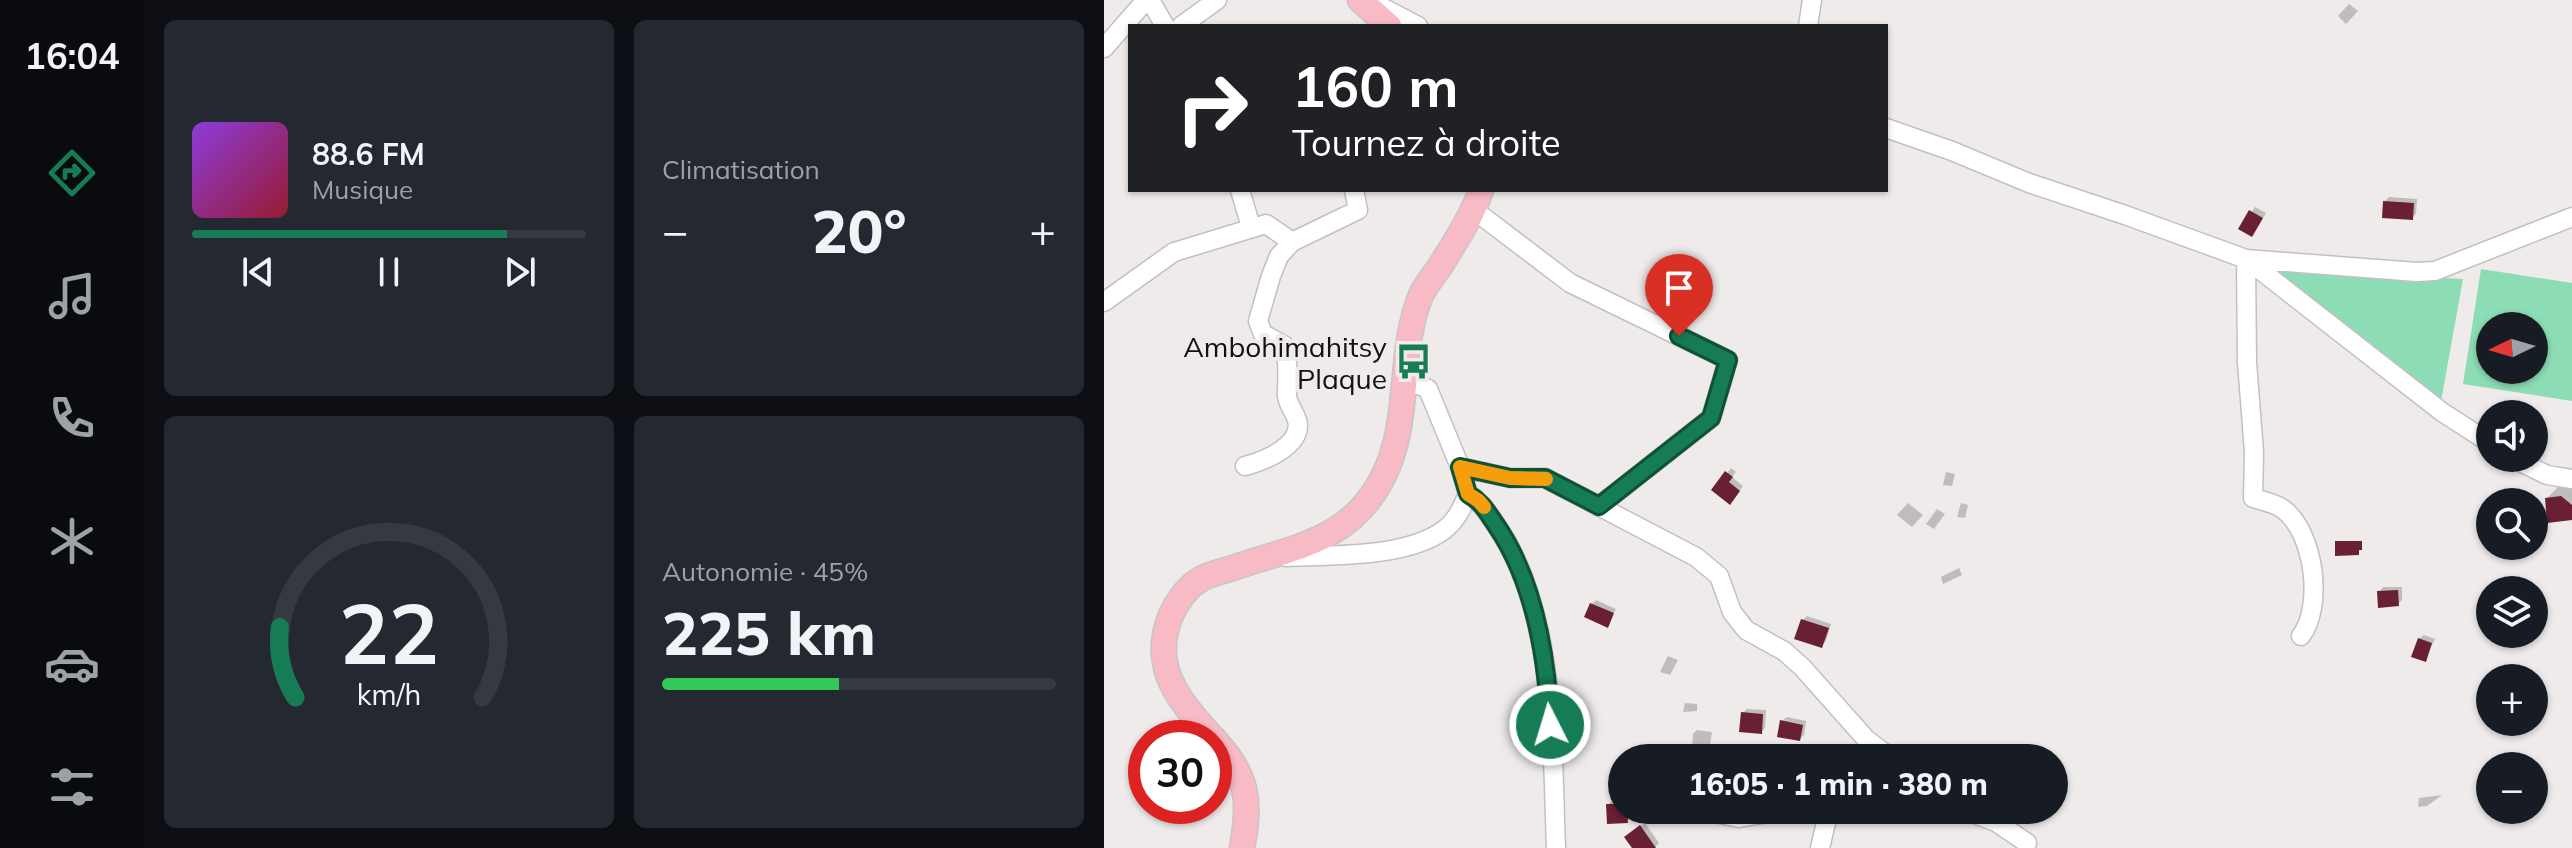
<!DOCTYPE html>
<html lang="fr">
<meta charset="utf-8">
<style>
:root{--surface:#171b24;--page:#242831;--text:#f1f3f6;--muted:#9ea1a6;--line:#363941;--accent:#157c55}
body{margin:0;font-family:Mulish,sans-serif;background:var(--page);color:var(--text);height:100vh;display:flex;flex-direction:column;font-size:30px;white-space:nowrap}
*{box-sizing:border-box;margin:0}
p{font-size:26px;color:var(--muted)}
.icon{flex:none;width:44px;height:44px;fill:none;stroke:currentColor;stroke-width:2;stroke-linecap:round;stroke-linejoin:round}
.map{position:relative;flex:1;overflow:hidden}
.side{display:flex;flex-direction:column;gap:20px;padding:20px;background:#0d0f14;width:960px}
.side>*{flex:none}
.banner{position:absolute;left:24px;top:24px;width:760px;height:168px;border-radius:0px;box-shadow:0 2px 6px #0004;background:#202124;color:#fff;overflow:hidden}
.needle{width:52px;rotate:265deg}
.tools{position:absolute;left:1372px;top:312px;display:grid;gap:16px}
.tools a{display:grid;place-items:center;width:72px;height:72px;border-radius:50%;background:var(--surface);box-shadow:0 2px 6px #0004;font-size:40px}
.speed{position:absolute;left:24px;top:720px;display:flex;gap:16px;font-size:40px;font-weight:700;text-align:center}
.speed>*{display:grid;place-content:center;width:104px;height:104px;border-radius:50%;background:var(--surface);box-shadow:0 2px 6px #0004;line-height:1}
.speed .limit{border:12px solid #d22;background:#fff;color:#111}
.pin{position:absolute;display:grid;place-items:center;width:68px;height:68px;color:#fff;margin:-82px -34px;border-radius:50% 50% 50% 0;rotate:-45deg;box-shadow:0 0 8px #0007}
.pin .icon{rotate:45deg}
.me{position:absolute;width:88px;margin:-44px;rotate:355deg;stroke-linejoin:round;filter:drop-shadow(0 0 6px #0008)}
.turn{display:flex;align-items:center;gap:28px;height:168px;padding:0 32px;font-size:36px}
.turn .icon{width:104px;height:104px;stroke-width:2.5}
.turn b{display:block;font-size:56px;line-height:68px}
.big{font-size:60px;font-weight:800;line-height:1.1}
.side .card{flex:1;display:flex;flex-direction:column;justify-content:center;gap:12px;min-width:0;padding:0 28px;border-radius:12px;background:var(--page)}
.side .dial{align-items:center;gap:0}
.dial svg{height:208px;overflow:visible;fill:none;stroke:var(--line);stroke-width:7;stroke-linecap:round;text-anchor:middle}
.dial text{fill:var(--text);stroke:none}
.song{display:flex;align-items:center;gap:24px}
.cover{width:96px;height:96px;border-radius:12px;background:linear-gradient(135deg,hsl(270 70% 55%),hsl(350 70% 35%))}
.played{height:8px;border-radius:4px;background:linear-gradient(90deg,var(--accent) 80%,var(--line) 80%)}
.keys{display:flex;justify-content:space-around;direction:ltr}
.heat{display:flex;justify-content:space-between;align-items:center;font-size:44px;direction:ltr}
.charge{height:12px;border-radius:6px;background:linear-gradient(90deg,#34c759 45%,var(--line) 0)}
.side .tiles{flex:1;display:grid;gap:20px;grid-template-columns:repeat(2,1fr)}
.trip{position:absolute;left:504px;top:744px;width:460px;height:80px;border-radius:40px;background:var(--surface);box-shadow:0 2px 6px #0004;font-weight:800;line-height:80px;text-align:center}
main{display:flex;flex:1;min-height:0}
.tab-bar{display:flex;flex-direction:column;width:144px;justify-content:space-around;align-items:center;background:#090b0e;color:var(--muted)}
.tab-bar .icon{width:56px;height:56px}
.tab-bar .current{color:var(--accent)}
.tab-bar b{font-size:36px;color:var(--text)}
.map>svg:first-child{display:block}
.green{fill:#8cddb5;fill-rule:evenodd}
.shadow{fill:#0003}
.building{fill:#692032}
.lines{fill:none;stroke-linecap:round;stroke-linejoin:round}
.minor-casing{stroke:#c4bfc0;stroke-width:21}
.major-casing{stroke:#c6c6c6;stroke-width:27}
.minor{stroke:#fff;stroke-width:18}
.major{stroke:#f8bac5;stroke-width:24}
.route-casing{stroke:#0e5137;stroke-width:20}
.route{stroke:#157c55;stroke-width:14}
.slow{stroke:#f59e0b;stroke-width:14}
.labels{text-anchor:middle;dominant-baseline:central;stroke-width:8;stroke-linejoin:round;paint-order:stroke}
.poi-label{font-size:28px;fill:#121010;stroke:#efebeb;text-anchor:end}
</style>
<main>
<nav class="tab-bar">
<b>16:04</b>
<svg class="icon current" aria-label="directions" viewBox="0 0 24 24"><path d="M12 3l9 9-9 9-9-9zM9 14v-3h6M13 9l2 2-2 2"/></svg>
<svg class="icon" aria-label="music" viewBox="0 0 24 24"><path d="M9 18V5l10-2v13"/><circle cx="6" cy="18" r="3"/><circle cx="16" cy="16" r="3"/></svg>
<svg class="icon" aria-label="phone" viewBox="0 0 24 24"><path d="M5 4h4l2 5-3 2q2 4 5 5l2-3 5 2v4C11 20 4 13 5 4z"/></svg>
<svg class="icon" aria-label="climate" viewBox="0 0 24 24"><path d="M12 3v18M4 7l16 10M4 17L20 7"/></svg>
<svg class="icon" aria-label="car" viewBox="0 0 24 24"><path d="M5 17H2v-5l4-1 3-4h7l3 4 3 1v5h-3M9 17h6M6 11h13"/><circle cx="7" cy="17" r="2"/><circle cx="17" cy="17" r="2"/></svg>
<svg class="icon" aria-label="filters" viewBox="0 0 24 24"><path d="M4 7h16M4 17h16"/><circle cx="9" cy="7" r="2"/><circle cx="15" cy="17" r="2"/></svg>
</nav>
<section class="side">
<div class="tiles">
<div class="card">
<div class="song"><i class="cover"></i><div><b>88.6 FM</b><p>Musique</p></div></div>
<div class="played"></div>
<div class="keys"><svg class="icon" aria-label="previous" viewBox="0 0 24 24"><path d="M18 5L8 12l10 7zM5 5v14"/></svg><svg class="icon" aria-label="pause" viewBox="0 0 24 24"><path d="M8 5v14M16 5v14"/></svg><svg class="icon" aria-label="next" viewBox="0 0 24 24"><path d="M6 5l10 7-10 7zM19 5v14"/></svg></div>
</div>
<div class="card"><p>Climatisation</p>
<div class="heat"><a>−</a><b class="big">20°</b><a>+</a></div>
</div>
<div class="card dial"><svg viewBox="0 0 100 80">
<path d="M14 69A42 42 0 1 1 86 69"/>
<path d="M14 69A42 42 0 0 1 8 42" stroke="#157c55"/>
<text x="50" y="56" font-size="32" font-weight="700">22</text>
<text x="50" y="72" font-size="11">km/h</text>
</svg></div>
<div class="card"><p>Autonomie · 45%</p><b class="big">225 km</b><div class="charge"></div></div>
</div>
</section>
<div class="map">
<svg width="1468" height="848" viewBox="0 0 1468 848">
<rect width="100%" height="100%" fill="#efebeb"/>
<path class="green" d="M1173,269L1359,279L1336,407L1171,280Z
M1377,269L1468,283V401L1359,384ZM1386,326H1430V370H1386Z"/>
<path class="shadow" d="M1245,4L1254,11L1242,24L1234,16Z
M1285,197L1313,199L1312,214L1308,218L1281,201Z
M1151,207L1162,213L1151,231L1137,229Z
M627,468L632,472L628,477L639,486L630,498L610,490Z
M842,472L851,474L848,486L839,485Z
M1468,483V518L1443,498L1457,484Z
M804,503L819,515L808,527L793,515Z
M857,503L864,505L861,518L853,517Z
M833,509L841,514L830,529L822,524Z
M855,568L858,575L839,584L837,577Z
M1279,587H1298V600L1294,604L1275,592Z
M492,600L512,609L503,625L488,604Z
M703,616L727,624L722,641L718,645L699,620Z
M1320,635L1331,639L1321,660L1315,639Z
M564,656L574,660L566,675L556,672Z
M581,703L593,704V711L579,712Z
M643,709L662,710L661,728L657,732L639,713Z
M683,717L702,721L700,735L696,739L678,721Z
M593,730L608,732L606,745L602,749L588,748L589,734Z
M1338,795L1323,806L1314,807L1315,798Z
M508,801H518V810H527V817L523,821L504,805Z
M541,823L555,843L550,848H530L527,833Z"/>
<path class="building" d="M1279,201L1310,203L1309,220L1278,218Z
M1145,210L1159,218L1148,237L1134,229Z
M621,471L629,477L625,482L636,491L626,505L607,490Z
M1457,496L1468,505V520L1443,523L1441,498Z
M1231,541H1258V550H1255V555L1231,556Z
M1294,590L1295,606L1274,608L1273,591Z
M486,603L510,613L504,628L480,617Z
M697,619L725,628L718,648L690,639Z
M1314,638L1328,643L1322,662L1307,657Z
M637,712L659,714L658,734L635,732Z
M676,720L699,725L696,741L673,737Z
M502,804H518V810H523L524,823L503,824Z
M536,825L552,848H528L520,837Z"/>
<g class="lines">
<defs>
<path id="minor" d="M46,0L61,26
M266,1L314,26
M77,26L113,0
M704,26L708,0
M0,48L42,0
M782,128L848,151L925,183L1021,215L1142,259L1313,272L1331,271L1468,217
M136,190L147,227
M370,210L466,283L624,360L607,418L495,506
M1142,259L1143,362L1150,452L1149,498C1159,501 1171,503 1179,509C1210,532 1220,605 1197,636
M1142,259L1338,412L1386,443
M0,302L70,252L162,224L188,242L254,210L250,190
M301,379L324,389L356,467L364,494C377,502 383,512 392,525C452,611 448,747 452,848
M1408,458L1443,475L1468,479
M141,466C160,461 200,445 193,420C190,411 184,405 183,396C183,378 185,364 181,346L159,334L154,321L167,276L175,256L188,242
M356,467L406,478H441L592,557L615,576L628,612L642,630L680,651L698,667L762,739L787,758
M182,557C228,555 302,558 340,530C352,521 358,508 364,494
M597,810L635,818L681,810
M860,810L892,822L923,843
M716,848L725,810"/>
<path id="major" d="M256,0L285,26
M109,738C76,702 45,667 67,615C74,600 83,587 97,579C108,573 121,571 132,567C190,547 246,541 278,479C308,423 293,354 317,295C322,285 330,275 337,265C352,240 368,217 377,190
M110,739C144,776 147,799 138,848"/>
</defs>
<use href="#minor" class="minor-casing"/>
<use href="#major" class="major-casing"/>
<use href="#minor" class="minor"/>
<use href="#major" class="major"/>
</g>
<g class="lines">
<defs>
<path id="route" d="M446,725C443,657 431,582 392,525C383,512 378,502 364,494L356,467L406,478H441L495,506L607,418L624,360L575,336"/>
</defs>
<use href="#route" class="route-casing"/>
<use href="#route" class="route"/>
<path class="slow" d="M380,507L375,501L364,494L356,467L406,478L442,479"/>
</g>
<defs>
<symbol id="bus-bare" viewBox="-9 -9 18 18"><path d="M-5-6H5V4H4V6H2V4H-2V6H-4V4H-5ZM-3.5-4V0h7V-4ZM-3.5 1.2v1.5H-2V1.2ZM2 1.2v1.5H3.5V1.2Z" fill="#157c55" stroke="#efebeb" stroke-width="2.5" paint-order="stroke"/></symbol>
</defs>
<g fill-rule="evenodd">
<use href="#bus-bare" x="284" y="336" width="51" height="51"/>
</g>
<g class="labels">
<g class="poi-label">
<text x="283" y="346">Ambohimahitsy<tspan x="283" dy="32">Plaque</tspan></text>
</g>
</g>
</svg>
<div class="tools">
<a><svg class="needle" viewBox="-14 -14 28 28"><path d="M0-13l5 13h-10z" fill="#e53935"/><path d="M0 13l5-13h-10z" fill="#9ea1a6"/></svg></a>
<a><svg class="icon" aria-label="sound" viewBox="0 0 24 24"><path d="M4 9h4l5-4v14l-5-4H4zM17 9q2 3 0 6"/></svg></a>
<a><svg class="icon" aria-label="search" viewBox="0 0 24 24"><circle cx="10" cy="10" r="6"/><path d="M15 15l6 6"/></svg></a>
<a><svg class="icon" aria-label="layers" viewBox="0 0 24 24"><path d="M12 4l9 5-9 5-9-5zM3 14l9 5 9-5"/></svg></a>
<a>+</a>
<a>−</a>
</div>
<div class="speed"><div class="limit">30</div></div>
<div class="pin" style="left:575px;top:336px;background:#d93025"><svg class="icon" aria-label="arrive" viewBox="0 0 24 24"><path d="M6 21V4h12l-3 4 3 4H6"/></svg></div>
<svg class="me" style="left:446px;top:725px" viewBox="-20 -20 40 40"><circle r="17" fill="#157c55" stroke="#fff" stroke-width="3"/><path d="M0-11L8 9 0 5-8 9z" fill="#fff"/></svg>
<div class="trip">16:05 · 1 min · 380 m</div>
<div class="banner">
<div class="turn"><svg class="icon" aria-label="right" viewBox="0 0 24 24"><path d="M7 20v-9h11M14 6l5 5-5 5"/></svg><div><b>160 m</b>Tournez à droite</div></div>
</div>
</div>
</main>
